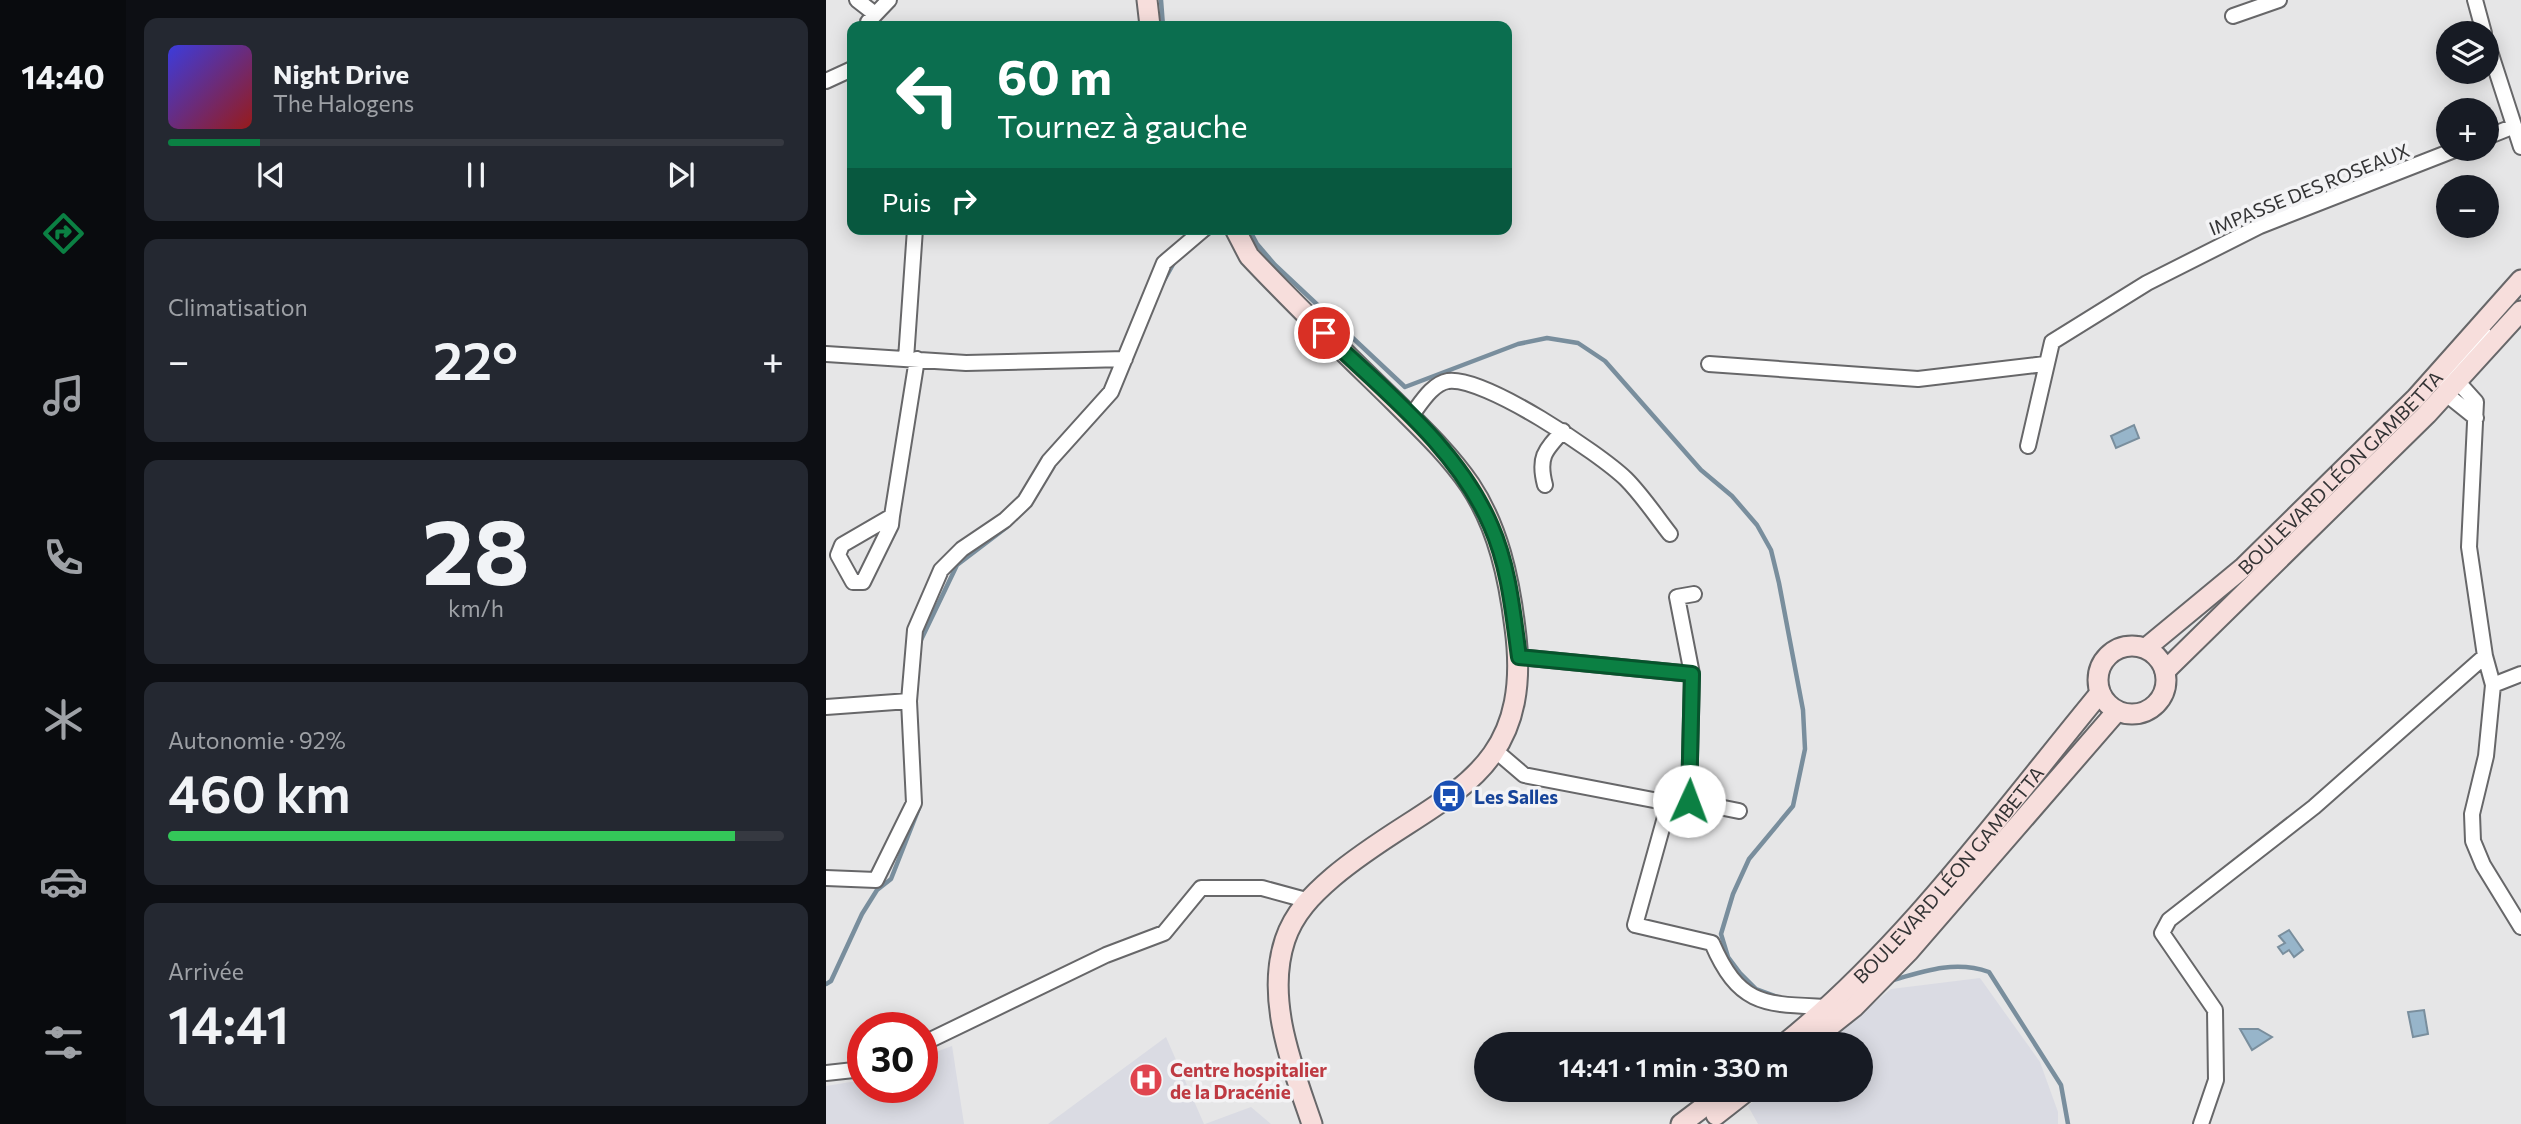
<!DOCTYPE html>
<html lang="fr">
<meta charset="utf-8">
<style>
:root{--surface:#171b24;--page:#242831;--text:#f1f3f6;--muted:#9ea1a6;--line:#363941;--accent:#0b8043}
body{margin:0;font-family:Commissioner,sans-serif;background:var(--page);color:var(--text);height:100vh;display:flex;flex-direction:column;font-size:26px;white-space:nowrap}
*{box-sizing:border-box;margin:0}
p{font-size:23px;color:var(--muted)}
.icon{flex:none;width:38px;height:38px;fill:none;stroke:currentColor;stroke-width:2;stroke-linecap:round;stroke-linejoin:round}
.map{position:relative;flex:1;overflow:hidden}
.drawer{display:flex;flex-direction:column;gap:18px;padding:18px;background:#0d0f14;width:700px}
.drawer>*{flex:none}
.top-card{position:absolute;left:21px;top:21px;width:665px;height:214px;border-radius:14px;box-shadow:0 4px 18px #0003;background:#0b6e4f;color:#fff;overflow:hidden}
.tools{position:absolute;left:1610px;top:21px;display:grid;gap:14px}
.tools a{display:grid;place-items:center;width:63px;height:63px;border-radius:50%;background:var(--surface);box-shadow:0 4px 18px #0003;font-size:35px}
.speed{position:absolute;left:21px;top:1012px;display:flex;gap:14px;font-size:35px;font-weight:700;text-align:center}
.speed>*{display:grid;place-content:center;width:91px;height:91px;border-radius:50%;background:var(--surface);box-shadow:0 4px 18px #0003;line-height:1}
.speed .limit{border:10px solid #d22;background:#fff;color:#111}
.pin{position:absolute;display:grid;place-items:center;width:60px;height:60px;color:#fff;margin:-30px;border:4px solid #fff;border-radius:50%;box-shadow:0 2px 7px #0007}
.me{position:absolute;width:77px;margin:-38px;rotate:2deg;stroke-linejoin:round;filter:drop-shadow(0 0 5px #0008)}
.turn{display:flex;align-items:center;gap:24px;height:147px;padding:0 35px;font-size:32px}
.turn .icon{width:91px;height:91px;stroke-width:2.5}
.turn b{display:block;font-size:49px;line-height:60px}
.then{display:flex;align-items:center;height:66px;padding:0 35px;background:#0003;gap:14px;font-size:26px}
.big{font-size:52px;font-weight:600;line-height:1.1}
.drawer .widget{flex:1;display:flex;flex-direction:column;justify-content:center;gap:10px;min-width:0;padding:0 24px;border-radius:14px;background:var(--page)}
.drawer .dial{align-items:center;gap:0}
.dial b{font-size:91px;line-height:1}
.song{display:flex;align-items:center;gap:21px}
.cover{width:84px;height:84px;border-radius:10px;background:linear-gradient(135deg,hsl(240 70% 55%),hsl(0 70% 35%))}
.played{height:7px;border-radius:4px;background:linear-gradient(90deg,var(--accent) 15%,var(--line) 15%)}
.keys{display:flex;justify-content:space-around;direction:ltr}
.heat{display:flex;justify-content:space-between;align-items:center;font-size:38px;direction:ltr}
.charge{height:10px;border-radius:5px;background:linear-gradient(90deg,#34c759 92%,var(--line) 0)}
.trip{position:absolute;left:648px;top:1032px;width:399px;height:70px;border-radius:35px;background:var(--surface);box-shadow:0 4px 18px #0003;font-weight:600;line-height:70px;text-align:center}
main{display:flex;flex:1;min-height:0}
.tab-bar{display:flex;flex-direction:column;width:126px;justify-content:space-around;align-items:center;background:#090b0e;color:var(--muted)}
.tab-bar .icon{width:49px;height:49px}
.tab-bar .active{color:var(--accent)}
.tab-bar b{font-size:32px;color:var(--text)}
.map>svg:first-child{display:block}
.built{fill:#dadbe3}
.water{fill:#97b5ca;stroke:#798e9d;stroke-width:2}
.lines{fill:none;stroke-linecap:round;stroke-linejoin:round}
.stream{stroke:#798e9d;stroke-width:4.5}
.street-casing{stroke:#676769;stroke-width:18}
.secondary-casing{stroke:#676769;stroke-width:23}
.street{stroke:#fff;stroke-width:14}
.secondary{stroke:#f7dedc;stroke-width:19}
.route-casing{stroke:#07532c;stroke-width:18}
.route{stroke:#0b8043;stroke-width:12}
.labels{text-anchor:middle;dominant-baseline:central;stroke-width:7;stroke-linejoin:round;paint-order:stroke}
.street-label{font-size:19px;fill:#343435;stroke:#f3f3f5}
.transit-label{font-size:19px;font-weight:bold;fill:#164399;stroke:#f3f3f5;text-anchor:start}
.health-label{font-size:19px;font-weight:bold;fill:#be3a42;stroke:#f3f3f5;text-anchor:start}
</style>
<main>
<nav class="tab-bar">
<b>14:40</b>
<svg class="icon active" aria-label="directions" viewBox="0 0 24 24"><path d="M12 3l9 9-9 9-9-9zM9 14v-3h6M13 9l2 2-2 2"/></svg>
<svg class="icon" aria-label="music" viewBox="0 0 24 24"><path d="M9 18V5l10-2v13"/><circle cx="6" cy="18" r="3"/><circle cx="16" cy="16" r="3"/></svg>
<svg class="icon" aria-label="phone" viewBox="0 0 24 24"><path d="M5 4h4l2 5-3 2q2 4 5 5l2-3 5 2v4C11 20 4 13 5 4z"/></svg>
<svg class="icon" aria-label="climate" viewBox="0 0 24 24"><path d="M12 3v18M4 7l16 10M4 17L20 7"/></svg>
<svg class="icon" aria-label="car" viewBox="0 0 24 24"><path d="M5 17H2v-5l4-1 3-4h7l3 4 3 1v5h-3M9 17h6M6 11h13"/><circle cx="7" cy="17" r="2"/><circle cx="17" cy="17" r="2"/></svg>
<svg class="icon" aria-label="filters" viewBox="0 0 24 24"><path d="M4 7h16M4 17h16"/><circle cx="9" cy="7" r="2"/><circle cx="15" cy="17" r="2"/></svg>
</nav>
<section class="drawer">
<div class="widget">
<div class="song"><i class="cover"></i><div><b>Night Drive</b><p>The Halogens</p></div></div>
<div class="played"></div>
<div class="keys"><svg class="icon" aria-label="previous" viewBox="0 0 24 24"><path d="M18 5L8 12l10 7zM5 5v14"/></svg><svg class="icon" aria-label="pause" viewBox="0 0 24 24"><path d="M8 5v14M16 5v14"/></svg><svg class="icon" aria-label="next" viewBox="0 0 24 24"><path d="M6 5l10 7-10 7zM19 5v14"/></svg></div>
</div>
<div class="widget"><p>Climatisation</p>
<div class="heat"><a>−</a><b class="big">22°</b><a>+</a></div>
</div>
<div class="widget dial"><b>28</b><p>km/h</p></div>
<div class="widget"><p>Autonomie · 92%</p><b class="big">460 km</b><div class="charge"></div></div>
<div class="widget"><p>Arrivée</p><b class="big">14:41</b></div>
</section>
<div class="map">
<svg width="1695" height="1124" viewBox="0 0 1695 1124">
<rect width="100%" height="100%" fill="#e6e6e7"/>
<path class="built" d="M1154,978L1214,1062L1232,1112V1124H932L922,1106L941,1090H1034V1045H997L1065,989Z
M340,1037L378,1124H222Z
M126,1046L138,1124H0V1086L37,1080V1087H96V1057Z
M425,1107L445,1124H379Z"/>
<path class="water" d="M1308,425L1313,438L1290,448L1285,436Z
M1463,930L1477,950L1468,957L1463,950L1457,954L1452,947L1459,943L1453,936Z
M1598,1010L1602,1034L1587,1037L1582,1012Z
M1414,1029H1432L1446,1037L1426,1050Z"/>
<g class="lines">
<path class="stream" d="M335,0L337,26
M423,229L431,244L449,265L579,387L692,344L721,338L752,343L779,361L875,470L906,496L931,525L945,550L953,583L977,710L979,749L967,806L923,859L907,894L895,934L902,957L914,973L930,989L954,998
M377,238L390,229
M336,284L349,261
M94,642L131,565L181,527
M1064,981C1098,971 1129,960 1163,972L1235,1085L1242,1124
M0,984L5,981L36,914L51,890L65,879L93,808"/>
<defs>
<path id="street" d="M31,0L49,14
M1649,0L1658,33
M1407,16L1453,0
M43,26L42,22L63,0
M1661,42L1695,147
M0,81L26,69
M1661,137L1686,127
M0,354L140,363L299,359
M80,359L89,229
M883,364L1092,379L1219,364
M1632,382L1650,402L1643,547L1659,656L1667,685L1660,756L1646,814L1647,841L1657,865L1695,927
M584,417C594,405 605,384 622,381C658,376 773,453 800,479C816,495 830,516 844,534
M1650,418L1620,394C1618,371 1644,352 1659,335
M1202,446L1226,342L1321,283L1434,226L1631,149
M719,485C712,458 718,451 737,431
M66,516L16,545L12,555L27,582H37L65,525L66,516L91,359
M866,674L851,597L868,594
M1667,685L1695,674
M0,707L83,701
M670,751L698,775L843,803L863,801L866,674L693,657
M863,801L913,811
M843,803L809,925L886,943C914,1008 940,1004 1004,1007
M0,878L50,880L88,803L83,701L89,630L115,570L136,549L179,520L199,501L223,461L285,392L338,263L378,229
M96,1044L280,955L338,933L375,888H436L480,900
M0,1073L37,1069
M1375,1124L1390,1080L1389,1010L1336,933L1343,920L1488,807L1659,656"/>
<g id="secondary">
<path d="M321,0L324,26"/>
<path d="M409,229L423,256C470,306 519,353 568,401C595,428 622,453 644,485C672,527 683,578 689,628C710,786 604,795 507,877C486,895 468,913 459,940C439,1000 467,1068 486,1124"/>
<circle cx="1306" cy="680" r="34"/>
<path id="s1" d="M1320,648L1418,567L1590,398L1695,280"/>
<path d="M1339,671L1601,414L1695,311"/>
<path id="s2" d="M957,1045C1079,947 1175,813 1274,693"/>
<path d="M980,1045L1028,1007L1083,951L1291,711"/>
<path d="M890,1115L922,1090"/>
<path d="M855,1124L900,1090"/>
</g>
</defs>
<use href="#street" class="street-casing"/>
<use href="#secondary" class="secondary-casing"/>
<use href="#street" class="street"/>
<use href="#secondary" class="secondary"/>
</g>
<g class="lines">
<defs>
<path id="route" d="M498,333C558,391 632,448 665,526C683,567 687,613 693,657L866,674L863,801"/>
</defs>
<use href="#route" class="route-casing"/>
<use href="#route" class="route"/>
</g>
<defs>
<symbol id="bus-disc" viewBox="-11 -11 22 22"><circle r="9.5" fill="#1a4fb4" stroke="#f3f3f5"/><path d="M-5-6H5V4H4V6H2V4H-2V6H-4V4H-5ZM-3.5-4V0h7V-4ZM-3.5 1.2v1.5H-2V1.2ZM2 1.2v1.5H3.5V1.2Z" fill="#fff"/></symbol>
<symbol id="hospital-disc" viewBox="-11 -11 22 22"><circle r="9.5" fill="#e0444e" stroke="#f3f3f5"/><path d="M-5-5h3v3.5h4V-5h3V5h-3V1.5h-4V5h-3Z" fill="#fff"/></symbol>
</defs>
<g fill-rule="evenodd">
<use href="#bus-disc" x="604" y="777" width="38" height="38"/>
<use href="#hospital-disc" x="301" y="1061" width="38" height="38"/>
</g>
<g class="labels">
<g class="street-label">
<text transform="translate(1483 189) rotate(-22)">IMPASSE DES ROSEAUX</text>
<text stroke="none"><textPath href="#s1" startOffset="262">BOULEVARD LÉON GAMBETTA</textPath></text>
<text stroke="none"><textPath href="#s2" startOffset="238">BOULEVARD LÉON GAMBETTA</textPath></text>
</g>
<g class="transit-label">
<text x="648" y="796">Les Salles</text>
</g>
<g class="health-label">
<text x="344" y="1069">Centre hospitalier<tspan x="344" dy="22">de la Dracénie</tspan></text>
</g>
</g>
</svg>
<div class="tools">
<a><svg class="icon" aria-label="layers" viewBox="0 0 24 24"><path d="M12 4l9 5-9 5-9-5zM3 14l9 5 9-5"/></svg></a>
<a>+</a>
<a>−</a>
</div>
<div class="speed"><div class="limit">30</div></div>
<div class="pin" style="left:498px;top:333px;background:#d93025"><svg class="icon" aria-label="arrive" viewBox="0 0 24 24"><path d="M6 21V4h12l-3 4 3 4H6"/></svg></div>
<svg class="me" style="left:863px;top:801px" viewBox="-20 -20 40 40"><circle r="19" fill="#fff"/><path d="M0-13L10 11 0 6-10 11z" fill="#0b8043"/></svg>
<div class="trip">14:41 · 1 min · 330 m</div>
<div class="top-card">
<div class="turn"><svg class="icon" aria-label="left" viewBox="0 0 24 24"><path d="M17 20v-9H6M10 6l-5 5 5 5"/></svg><div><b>60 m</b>Tournez à gauche</div></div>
<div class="then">Puis<svg class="icon" aria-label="right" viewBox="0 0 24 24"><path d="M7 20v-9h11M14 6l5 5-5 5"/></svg></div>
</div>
</div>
</main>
